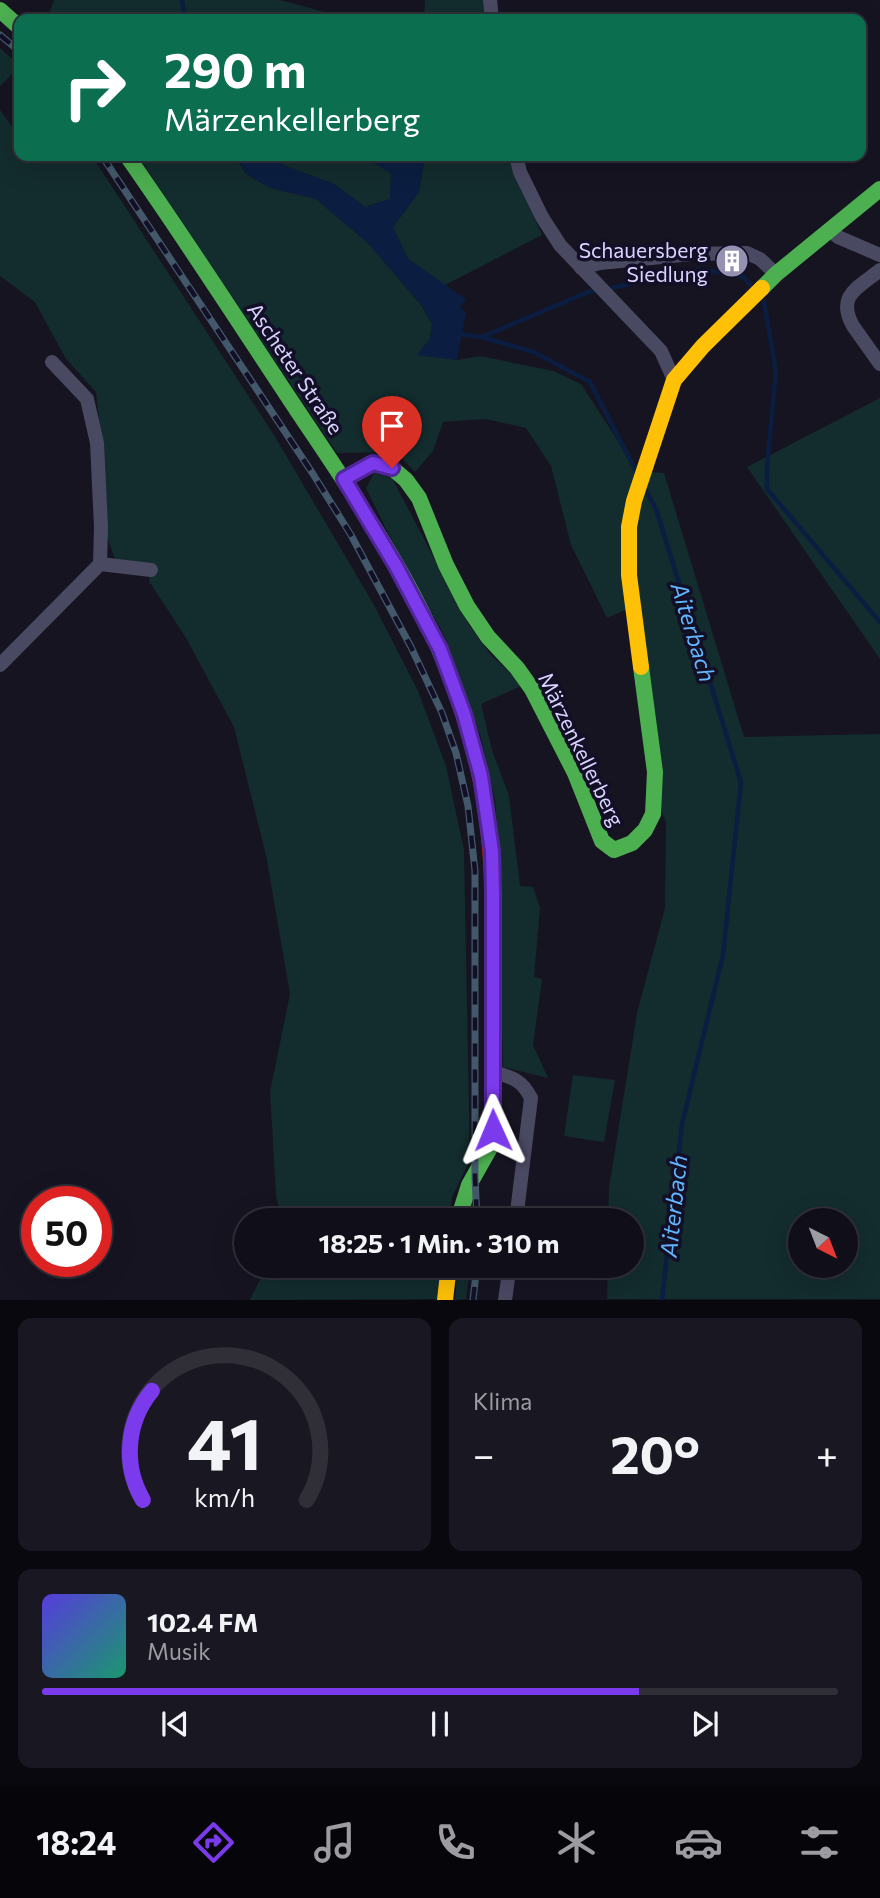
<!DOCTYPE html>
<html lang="de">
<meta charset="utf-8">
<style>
:root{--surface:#100f19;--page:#191822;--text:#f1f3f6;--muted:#9c9ca2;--line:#302f38;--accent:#7c3aed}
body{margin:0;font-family:Commissioner,sans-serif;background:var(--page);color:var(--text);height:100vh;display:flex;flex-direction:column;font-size:26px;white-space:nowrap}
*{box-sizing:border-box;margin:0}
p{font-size:23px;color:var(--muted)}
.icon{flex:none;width:38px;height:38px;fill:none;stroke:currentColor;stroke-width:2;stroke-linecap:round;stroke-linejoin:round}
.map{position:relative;height:1300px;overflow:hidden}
.sheet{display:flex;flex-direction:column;gap:18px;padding:18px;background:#09080e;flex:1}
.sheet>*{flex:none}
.hud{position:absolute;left:14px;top:14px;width:852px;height:147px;border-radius:14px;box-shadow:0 7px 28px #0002,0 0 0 2px var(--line);background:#0b6e4f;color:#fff;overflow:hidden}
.needle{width:46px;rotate:138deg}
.buttons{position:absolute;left:788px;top:1208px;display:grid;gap:14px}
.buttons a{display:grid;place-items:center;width:70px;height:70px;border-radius:50%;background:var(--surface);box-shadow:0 7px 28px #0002,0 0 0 2px var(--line);font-size:35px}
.speed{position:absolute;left:21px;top:1186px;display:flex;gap:14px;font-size:35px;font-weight:700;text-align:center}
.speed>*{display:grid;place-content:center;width:91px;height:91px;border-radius:50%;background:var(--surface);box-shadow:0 7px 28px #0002,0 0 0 2px var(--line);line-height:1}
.speed .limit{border:10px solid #d22;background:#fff;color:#111}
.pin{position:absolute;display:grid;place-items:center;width:60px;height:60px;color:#fff;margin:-72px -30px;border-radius:50% 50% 50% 0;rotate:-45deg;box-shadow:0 0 7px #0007}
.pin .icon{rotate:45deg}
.me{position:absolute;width:77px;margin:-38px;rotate:359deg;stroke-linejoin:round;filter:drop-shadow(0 0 5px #0008)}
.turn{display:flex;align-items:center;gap:24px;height:147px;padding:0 35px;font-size:32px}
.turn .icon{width:91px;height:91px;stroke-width:2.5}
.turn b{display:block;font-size:49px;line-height:60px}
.big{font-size:52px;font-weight:700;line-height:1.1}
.sheet .tile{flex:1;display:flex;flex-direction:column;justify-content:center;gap:10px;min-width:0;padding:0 24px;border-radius:14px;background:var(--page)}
.sheet .dial{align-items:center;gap:0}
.dial svg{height:182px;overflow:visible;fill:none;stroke:var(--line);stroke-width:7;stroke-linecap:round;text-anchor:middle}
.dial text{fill:var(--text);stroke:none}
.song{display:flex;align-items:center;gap:21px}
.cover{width:84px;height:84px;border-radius:10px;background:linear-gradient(135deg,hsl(250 70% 55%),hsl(160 70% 35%))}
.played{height:7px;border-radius:4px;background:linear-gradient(90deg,var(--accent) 75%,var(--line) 75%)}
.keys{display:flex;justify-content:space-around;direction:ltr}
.heat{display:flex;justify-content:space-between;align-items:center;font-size:38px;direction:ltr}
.sheet .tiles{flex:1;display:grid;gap:18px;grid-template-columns:1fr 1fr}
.tile:last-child{grid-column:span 2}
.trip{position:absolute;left:234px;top:1208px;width:410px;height:70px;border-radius:35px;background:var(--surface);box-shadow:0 7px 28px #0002,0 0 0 2px var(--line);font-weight:700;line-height:70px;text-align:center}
.tab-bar{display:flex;height:112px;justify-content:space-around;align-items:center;background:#06060a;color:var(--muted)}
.tab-bar .icon{width:49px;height:49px}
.tab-bar .on{color:var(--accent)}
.tab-bar b{font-size:32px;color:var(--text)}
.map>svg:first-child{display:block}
.green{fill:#132c2d;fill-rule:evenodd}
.water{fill:#0b1e41}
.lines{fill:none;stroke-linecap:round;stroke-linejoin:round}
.stream{stroke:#0b1e41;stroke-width:4.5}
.street{stroke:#4a4962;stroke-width:14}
.fast{stroke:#4caf50;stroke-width:16}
.slow{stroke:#ffc107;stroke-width:16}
.jam{stroke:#c62828;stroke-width:16}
.rail-casing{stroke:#43596b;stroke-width:7}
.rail{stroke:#130f26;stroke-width:4.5;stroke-dasharray:13;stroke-linecap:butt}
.route-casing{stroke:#51269a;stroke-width:18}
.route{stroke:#7c3aed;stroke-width:12}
.labels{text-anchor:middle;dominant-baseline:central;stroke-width:7;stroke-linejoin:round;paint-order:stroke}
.poi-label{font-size:21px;fill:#d9d4ff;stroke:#130f26;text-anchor:end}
.street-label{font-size:21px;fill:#d9d4ff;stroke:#130f26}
.water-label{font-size:23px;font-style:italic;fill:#62b6ff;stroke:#130f26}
</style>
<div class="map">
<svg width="880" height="1300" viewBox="0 0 880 1300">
<rect width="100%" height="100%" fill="#161421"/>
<path class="green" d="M54,0H280L351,19H47Z
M425,0H483L486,19H424Z
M0,48L19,65V67L0,86Z
M0,110L19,136V156H92L274,435L374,605L418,691L446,766L464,850L470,1160L452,1197L449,1220H281L276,1195L270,1092L290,994L266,855L234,727L186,638L149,581L151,565L115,559L104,529L105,474L96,392L66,359L35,302L0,276Z
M138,156H235L246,174L271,188L316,199L368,243L422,306L432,324L430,339L418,354L457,360L481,356L553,371L581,384L633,464L651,472L664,473L744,737L880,734V1299H607L608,1265H632V1220H608L609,1188L637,1013L665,908L666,822L659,806L635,606L607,618L571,545L551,466L526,428L485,419L443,422L433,451L415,472L396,452L337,453ZM800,1220H845V1265H800Z
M272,156H362L391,173L390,199L365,207L334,184L285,166Z
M425,156H507L542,235L445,285L408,259L393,227L419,192Z
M880,398V659L747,467Z
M374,473L392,478L469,625L490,654L523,685L481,704L492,750L509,796L520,886L533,887L540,908L534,977L542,979L533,1045L548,1078L503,1067L501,998L502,887L495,800L481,737L444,635L384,525L366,488Z
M573,1075L615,1080L604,1142L564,1136Z
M267,1265H441L437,1299L250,1300Z
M458,1265H470L466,1299L455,1300Z"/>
<path class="water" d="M236,156H272L285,166L334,184L365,207L390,199L391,173L362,156H425L419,192L393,227L408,259L466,299L460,307L466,312L457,360L417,355L430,339L432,324L422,306L368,243L316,199L271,188L246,174Z"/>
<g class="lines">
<path class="stream" d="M182,0L185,19
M606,289L701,269L744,277L753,289
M761,298L764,302L776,371L767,466V489L880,622
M457,329L461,334L481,337L534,352L590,382L637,473
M482,337L588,292L597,290
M644,487L656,509L741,782L723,955L682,1124L662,1300"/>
<path class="street" d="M490,0L492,19
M516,156L520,172L542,217L560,245L661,351L674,380
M830,230L838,237L880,255
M581,268L600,263L692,254L747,253L760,259L776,274
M880,270C858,288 836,295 853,326L880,364
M52,362L87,399L97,443L101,527L100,564
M100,564L151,570
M0,665L100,564
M493,1072C512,1077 522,1080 531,1098L516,1220
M505,1300L510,1265"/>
<path class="fast" d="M0,10L19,27
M127,156C182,234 234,315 287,395C349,489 418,583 455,690
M762,288L776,274L880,189
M344,479L373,463L392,468L406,480L419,498L446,565L467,606L488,637L517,668L532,689L575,773L602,841L614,850L632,843L645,830L653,814L655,772L641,667
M458,1220L469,1185L491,1146L493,1130V1045"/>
<path class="slow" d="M641,667L629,575V527L634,501L674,380L703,346L762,288
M445,1300L449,1265"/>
<path class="jam" d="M455,690C468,727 479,765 485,804C497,884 493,965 493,1045"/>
<defs>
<path id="rail" d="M0,35L19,51
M102,156L313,474L351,535L411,647L442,713L456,753L468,806L475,871V1177L477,1220
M473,1300L477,1265"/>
</defs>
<use href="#rail" class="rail-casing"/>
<use href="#rail" class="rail"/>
</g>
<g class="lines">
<defs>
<path id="route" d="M392,468L373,463L344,479L396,566L440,649L464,714L481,776L492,851L493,893V1130"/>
</defs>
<use href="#route" class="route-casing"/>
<use href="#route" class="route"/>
</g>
<defs>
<symbol id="building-disc" viewBox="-11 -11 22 22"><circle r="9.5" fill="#9591b1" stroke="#130f26"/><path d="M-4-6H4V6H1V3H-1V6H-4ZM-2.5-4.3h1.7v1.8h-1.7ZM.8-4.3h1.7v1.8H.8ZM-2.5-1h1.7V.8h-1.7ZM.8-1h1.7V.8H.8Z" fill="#fff"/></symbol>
</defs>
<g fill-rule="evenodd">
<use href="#building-disc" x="713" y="242" width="38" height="38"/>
</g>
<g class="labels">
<g class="poi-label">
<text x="708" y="249">Schauersberg<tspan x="708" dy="24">Siedlung</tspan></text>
</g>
<g class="street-label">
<text transform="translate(296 368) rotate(56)">Ascheter Straße</text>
<text transform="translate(582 749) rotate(64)">Märzenkellerberg</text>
</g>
<g class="water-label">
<text transform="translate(694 632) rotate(73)">Aiterbach</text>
<text transform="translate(673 1206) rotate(-84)">Aiterbach</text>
</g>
</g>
</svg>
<div class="buttons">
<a><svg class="needle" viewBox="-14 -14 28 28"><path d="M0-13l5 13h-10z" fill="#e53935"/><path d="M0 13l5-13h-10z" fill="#9c9ca2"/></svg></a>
</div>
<div class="speed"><div class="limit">50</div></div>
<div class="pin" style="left:392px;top:468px;background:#d93025"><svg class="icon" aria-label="arrive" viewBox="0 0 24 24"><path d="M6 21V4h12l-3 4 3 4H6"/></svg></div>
<svg class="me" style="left:493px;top:1130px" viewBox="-20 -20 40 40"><path d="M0-17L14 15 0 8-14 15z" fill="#7c3aed" stroke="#fff" stroke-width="4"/></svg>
<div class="trip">18:25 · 1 Min. · 310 m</div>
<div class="hud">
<div class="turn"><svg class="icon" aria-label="right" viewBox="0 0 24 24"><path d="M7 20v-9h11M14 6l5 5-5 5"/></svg><div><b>290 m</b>Märzenkellerberg</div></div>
</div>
</div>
<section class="sheet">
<div class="tiles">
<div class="tile dial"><svg viewBox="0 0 100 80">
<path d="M14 69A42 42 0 1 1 86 69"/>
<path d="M14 69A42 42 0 0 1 18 21" stroke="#7c3aed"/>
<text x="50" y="56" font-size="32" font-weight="700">41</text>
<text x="50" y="72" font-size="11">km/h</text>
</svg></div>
<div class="tile"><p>Klima</p>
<div class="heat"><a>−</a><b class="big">20°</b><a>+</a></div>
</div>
<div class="tile">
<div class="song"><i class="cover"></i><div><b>102.4 FM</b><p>Musik</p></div></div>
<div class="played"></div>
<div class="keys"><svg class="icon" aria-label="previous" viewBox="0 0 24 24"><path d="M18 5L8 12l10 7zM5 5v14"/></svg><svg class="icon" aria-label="pause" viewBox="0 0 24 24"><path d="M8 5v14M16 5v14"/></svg><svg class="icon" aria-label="next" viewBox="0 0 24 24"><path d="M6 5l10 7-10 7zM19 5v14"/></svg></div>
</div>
</div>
</section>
<nav class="tab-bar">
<b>18:24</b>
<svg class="icon on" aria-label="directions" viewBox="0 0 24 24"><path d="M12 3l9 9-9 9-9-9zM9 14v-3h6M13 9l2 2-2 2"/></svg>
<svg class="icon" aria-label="music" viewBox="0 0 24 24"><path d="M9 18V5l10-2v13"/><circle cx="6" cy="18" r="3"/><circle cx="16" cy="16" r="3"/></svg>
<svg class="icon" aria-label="phone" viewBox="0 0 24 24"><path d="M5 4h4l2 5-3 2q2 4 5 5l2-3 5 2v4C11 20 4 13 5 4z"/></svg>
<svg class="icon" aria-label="climate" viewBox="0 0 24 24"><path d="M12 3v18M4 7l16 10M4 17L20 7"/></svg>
<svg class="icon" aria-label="car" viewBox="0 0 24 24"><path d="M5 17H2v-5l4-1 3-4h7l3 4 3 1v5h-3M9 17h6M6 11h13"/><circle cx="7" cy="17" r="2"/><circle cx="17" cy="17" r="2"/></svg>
<svg class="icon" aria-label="filters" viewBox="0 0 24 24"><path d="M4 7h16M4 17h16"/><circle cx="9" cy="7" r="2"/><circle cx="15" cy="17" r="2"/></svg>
</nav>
